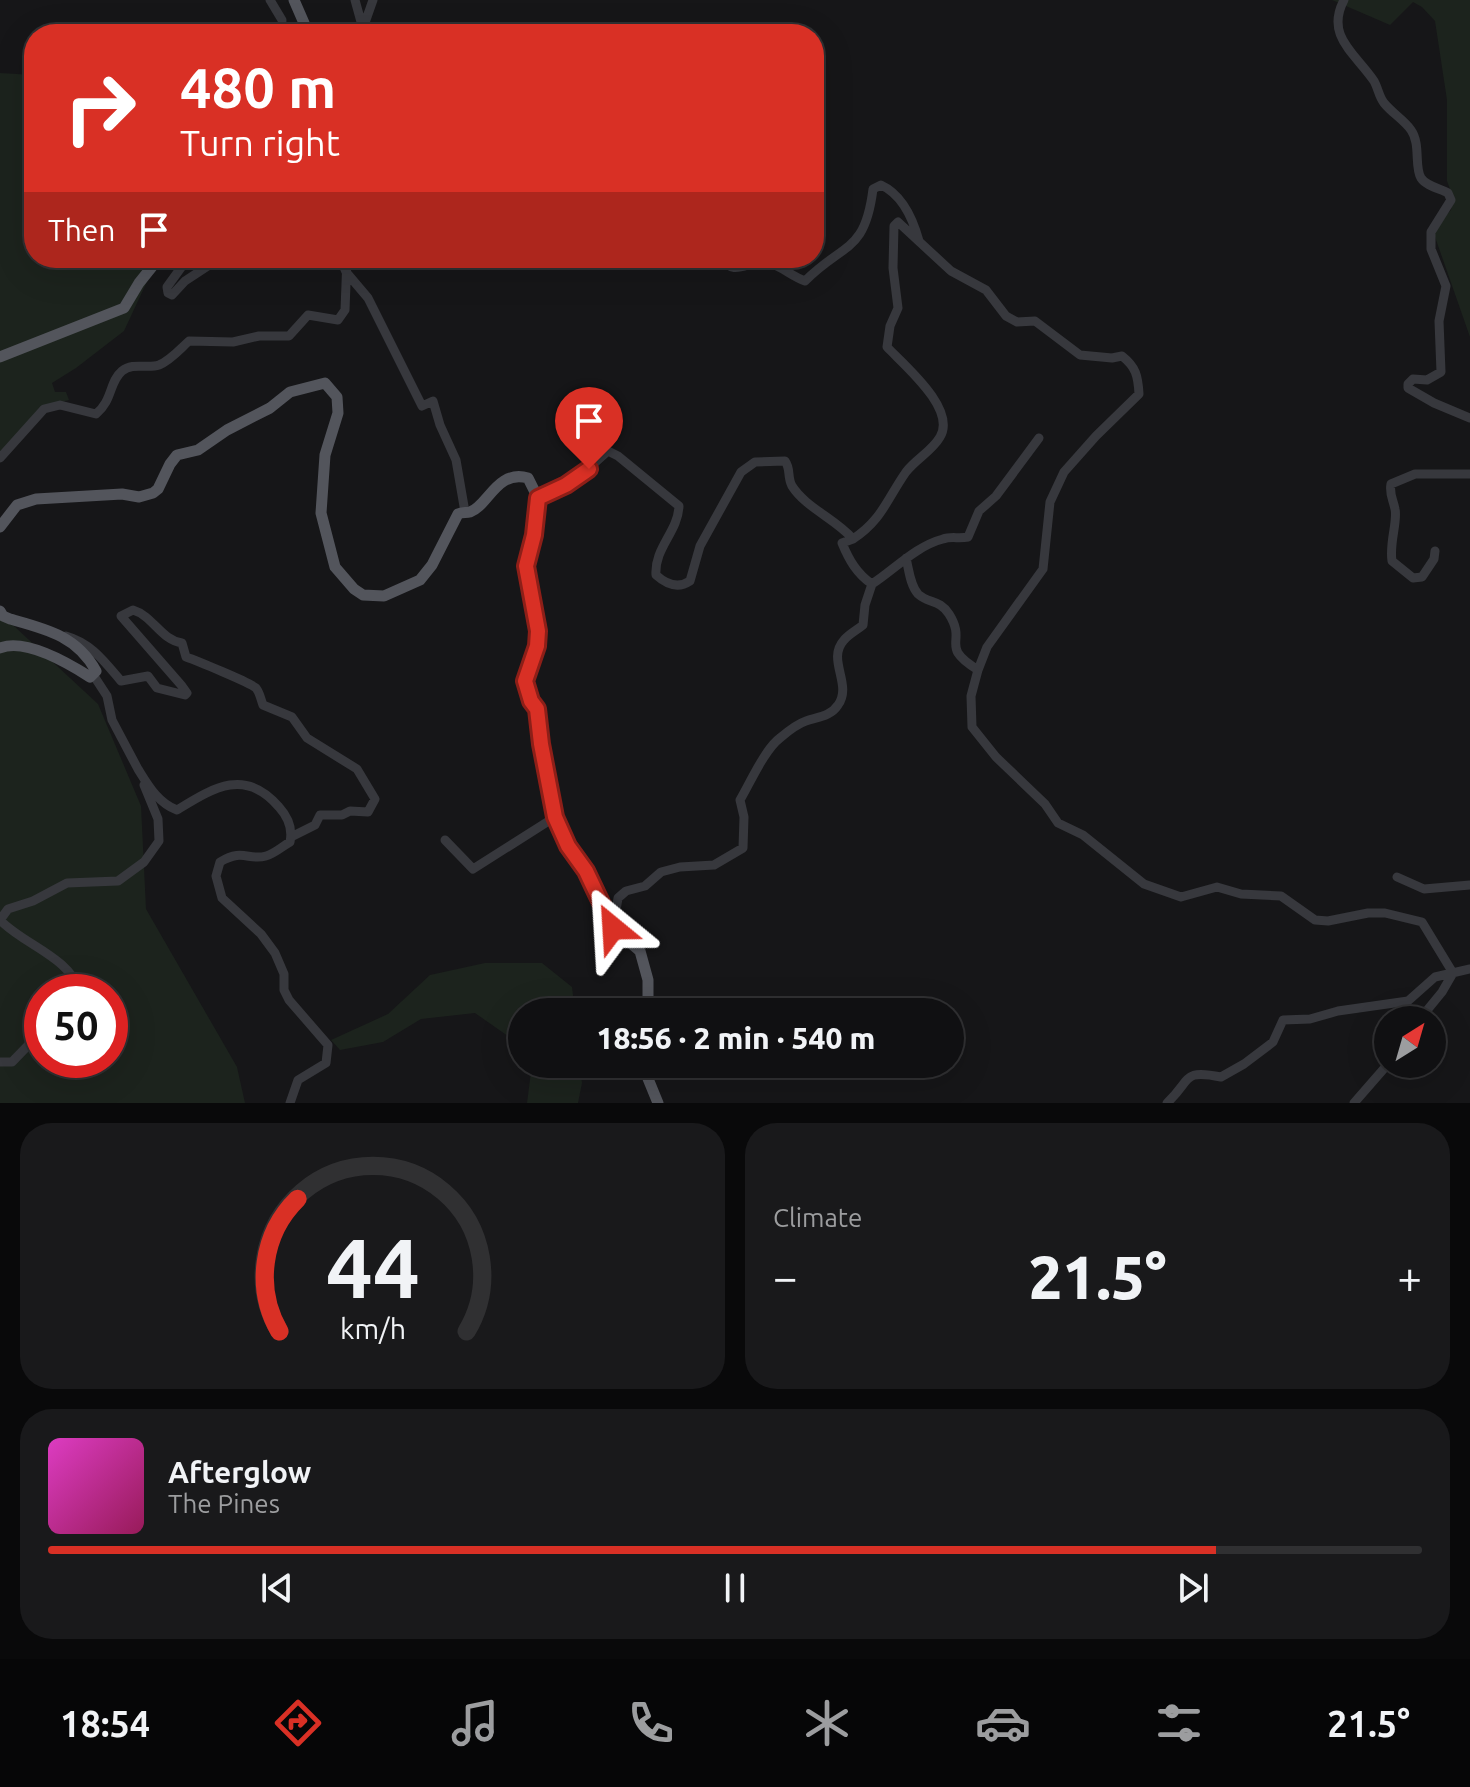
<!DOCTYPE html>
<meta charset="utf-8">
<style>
:root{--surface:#101012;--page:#19191b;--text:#f1f3f6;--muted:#9c9d9f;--line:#303032;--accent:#d93025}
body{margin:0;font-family:Ubuntu,sans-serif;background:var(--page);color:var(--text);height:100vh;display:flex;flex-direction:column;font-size:30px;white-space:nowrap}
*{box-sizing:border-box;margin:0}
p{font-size:26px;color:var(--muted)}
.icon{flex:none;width:44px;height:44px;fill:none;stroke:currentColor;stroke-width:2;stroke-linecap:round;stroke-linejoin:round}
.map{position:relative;height:1103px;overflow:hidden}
.details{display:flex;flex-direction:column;gap:20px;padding:20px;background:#09090a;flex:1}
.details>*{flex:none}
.top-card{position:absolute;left:24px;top:24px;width:800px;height:244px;border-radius:32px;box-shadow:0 8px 32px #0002,0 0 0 2px var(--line);background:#d93025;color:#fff;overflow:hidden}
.needle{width:52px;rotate:37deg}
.buttons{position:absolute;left:1374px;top:1006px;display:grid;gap:16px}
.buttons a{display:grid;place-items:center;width:72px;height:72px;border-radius:50%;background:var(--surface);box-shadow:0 8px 32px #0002,0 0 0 2px var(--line);font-size:40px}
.speed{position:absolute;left:24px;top:974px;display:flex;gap:16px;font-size:40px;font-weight:700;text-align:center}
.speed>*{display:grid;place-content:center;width:104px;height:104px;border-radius:50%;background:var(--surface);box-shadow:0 8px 32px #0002,0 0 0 2px var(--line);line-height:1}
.speed .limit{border:12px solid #d22;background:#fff;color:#111}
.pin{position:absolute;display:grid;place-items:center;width:68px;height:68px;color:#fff;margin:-82px -34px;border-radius:50% 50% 50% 0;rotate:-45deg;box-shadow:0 0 8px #0007}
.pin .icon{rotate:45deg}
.me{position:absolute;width:88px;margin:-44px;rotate:333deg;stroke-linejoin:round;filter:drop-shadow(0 0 6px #0008)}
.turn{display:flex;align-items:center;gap:28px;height:168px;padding:0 24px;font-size:36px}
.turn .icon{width:104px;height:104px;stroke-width:2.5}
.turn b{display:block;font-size:56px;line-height:68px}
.then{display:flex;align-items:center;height:76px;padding:0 24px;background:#0003;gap:16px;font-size:30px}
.big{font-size:60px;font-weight:800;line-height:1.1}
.details .tile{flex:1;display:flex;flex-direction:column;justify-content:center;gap:12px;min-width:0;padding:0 28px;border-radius:32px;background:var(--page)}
.details .dial{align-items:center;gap:0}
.dial svg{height:208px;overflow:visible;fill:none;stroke:var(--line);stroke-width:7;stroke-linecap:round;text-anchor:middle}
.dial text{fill:var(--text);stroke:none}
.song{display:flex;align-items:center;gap:24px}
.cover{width:96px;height:96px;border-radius:12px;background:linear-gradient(135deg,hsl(310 70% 55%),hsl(330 70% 35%))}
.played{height:8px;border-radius:4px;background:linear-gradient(90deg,var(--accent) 85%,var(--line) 85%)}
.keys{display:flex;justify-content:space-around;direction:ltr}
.heat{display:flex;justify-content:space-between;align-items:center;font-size:44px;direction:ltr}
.details .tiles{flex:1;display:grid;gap:20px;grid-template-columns:1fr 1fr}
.tile:last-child{grid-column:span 2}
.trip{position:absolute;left:508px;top:998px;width:456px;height:80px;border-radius:40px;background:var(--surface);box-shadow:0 8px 32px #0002,0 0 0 2px var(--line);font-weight:800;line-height:80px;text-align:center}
.menu{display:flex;height:128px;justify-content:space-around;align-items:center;background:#060607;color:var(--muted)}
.menu .icon{width:56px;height:56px}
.menu .current{color:var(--accent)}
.menu b{font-size:36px;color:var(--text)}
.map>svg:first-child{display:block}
.green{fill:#1c231d;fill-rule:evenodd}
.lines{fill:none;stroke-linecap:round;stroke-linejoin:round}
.minor{stroke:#37383d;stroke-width:9}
.major{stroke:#53555c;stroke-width:11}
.route-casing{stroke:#8d1f18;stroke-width:20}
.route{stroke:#d93025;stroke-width:14}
</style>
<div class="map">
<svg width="1470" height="1103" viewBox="0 0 1470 1103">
<rect width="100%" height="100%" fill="#161618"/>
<path class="green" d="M1332,0H1470V337L1434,234L1440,221L1451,210L1453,197L1447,181V100L1435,21L1422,7L1413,2L1390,25Z
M0,73L34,75V258H158L124,331L76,368L52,383L55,392H66L69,400L39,408L0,458Z
M0,613L98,704L141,806L146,909L237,1067L245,1103H0ZM42,992H110V1060H42Z
M485,963H542L572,987L575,1012H522V1046L475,1013L421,1019L383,1042L340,1050L331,1040L388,1014L430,975Z
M532,1064H580L582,1083L578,1103H527Z"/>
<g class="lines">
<path class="minor" d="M270,0L282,20L281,34
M355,0L363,29
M1344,0C1325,36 1355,53 1374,81C1378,88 1379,97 1384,103C1392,113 1404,120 1411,130C1421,144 1414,167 1421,178C1426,186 1441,189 1448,193L1451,200L1431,232V249L1446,286L1439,321L1441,372L1427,380L1413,379L1408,384V388L1434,403L1470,418
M361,34L373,0
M188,258L167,287L168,293L172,295L185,281L220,258
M340,258L346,272L368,298L422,406L433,401L440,425L456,460L465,512
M721,258C735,279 750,258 769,263C781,266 793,277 805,281C844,242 865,253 873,189L881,185C903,195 913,219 919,241
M0,458L44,409L60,405L96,414C113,400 109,382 122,371C133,362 147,369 159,365C171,360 180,349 189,341L233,342L259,336H289L308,315L338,320L345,310L347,258
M538,498L578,478L608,451L618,456L679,506C678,532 654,548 656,575C666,584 678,589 690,581L700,546L741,472L755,462L785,461C791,469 787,477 792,486C806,508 836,519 853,539C882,520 887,499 906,472C916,459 932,451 940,437C957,409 904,365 887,347L890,326L898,308L893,268L894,226L898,222L951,271L986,290L1006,316L1017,322L1035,321L1080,355L1112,358L1122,356C1136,367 1138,376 1139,394L1096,436L1064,472L1050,502L1043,569L987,647L978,670L971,696L972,727L996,757L1045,804L1058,823L1083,835L1144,884L1181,897L1217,887L1241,894L1281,896L1315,920L1328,921L1368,913H1385L1422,922L1453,973
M1435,551L1434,559L1422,577L1413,578L1392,561C1389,543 1398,521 1395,509C1393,499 1389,494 1391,484L1415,474H1470
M906,558C909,570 910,585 918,594C929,604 939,599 949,614C968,644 938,645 978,670
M872,584C895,569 916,546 943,539C951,536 959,539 968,537L979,511L996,496L1039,438
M66,636C91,643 104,661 121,681L148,676L157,688L185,695L187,693L182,686L121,616L133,610C153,616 161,640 182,643L186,657C195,660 251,683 256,688C260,693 261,700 263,705L292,717L307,738L357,769L375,799L368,812L350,811L342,815H320L315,825L291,837
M92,673L107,696L112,720L139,771
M138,769C148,785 158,803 177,810C213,788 245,767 279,807C288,817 293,828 290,842C283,846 274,854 266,856C248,861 243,848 220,862L216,876L222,898L261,934L275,953L284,974V990L289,1000L328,1045L326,1063L298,1080L290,1103
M445,840L473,869L555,817
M1397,877L1424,889L1470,885
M613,928L618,898L626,891L645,886L661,872L680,867L714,865L743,848L744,817L740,800C750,783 765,749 780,738C787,732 797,724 806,721C818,717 831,716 838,705C853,684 826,660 844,640C849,634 857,630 863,625L865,605L872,584C857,574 849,560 842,543L853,539
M80,992C70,957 24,945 0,920L8,909L33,901L67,883L118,881L144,862L159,841L158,819L144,785
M1419,1020L1442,992L1453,973
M0,1062H12L42,1031
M1167,1103C1192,1080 1181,1069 1221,1077L1244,1064L1273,1042L1283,1020L1310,1019L1338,1011L1408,1001L1435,977L1470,969
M1354,1103L1388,1064"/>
<path class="major" d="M294,0L304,23L302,34
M0,357L124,308L139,283L159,258
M0,527L17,505L36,499L122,494L139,497L153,493L158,489L170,464L177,455L198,450L227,430L270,408L290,392L325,383L337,397L338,413L325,455L321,513L335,567L354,589L363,595L384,596L420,580L432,565L458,514C462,512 466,513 470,512C488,506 497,469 528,478L538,498L534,535L526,566L538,631L537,646L525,681L531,701L537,709L541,744L555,817L568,846L586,871L613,928L640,951L648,980V1003L644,1012
M0,611L3,616L10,619C46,629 77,636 96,671L90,677C68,663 25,638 0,648
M642,1064L658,1103"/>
</g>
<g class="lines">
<defs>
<path id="route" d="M589,469L566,485L538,498L534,535L526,566L538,631L537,646L525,681L531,701L537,709L541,744L555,817L568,846L586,871L613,928"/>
</defs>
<use href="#route" class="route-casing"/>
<use href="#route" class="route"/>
</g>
</svg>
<div class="buttons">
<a><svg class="needle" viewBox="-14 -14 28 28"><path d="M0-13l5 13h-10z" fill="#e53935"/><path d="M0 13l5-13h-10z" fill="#9c9d9f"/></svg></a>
</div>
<div class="speed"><div class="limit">50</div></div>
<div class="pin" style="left:589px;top:469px;background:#d93025"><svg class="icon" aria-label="arrive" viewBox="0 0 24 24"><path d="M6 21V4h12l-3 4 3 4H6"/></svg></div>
<svg class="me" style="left:613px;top:928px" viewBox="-20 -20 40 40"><path d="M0-17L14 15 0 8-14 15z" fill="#d93025" stroke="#fff" stroke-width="4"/></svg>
<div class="trip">18:56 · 2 min · 540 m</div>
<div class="top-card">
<div class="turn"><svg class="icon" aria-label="right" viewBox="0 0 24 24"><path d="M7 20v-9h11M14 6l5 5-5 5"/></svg><div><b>480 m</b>Turn right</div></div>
<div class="then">Then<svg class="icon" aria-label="arrive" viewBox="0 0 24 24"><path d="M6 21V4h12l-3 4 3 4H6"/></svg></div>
</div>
</div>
<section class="details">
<div class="tiles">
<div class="tile dial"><svg viewBox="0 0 100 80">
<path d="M14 69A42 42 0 1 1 86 69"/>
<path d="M14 69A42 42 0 0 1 21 18" stroke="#d93025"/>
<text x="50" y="56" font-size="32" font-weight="700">44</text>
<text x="50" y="72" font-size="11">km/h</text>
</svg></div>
<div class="tile"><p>Climate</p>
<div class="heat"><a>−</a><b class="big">21.5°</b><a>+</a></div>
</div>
<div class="tile">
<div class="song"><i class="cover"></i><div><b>Afterglow</b><p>The Pines</p></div></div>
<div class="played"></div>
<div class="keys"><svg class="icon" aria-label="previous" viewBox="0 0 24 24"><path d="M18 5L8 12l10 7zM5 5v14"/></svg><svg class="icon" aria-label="pause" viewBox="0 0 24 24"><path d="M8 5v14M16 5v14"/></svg><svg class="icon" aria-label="next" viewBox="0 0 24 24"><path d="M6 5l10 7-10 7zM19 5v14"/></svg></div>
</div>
</div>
</section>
<nav class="menu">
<b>18:54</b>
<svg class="icon current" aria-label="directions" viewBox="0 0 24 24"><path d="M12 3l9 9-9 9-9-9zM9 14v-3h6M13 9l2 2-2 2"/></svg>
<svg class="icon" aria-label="music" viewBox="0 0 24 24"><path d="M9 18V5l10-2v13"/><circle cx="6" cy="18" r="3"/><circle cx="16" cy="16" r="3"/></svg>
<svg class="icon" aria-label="phone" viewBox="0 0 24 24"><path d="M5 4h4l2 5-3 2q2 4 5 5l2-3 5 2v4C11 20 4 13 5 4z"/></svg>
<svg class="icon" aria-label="climate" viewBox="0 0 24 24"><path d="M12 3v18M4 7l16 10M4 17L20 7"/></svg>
<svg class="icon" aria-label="car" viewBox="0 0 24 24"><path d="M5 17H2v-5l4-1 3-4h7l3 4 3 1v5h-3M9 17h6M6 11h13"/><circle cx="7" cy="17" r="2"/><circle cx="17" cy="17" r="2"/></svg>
<svg class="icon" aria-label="filters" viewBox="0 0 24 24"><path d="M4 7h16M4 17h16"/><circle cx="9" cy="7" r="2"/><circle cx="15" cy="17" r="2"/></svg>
<b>21.5°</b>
</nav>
